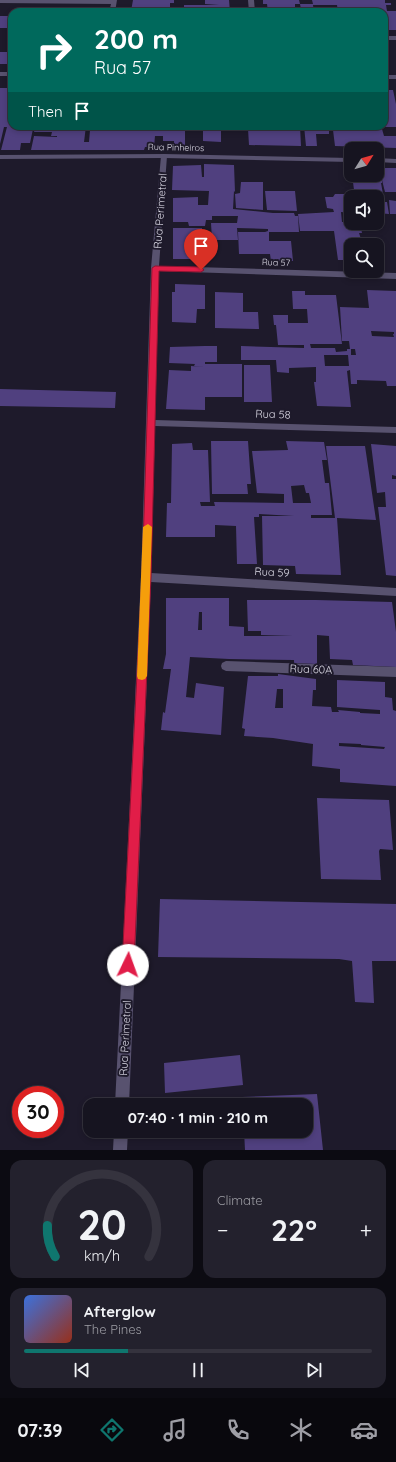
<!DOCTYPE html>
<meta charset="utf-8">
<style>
:root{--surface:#161420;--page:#23212d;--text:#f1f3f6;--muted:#9e9ea5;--line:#35333e;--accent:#0f766e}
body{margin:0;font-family:Quicksand,sans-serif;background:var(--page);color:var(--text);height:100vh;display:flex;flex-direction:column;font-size:15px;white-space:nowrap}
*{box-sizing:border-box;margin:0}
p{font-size:13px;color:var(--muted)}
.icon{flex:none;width:22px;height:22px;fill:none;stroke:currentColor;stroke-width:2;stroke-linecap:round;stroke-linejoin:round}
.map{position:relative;height:1150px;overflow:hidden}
.details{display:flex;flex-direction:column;gap:10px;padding:10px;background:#0c0b12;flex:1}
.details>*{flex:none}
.top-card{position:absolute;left:8px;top:8px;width:380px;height:122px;border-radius:12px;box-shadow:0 2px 6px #0003,0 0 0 1px var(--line);background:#00695c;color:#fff;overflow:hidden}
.needle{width:26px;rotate:53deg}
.buttons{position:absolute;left:344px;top:142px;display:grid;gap:8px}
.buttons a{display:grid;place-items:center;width:40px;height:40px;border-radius:8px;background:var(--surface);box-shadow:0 2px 6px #0003,0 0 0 1px var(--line);font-size:20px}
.speed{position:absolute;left:12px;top:1086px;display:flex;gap:8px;font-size:20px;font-weight:700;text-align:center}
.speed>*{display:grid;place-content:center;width:52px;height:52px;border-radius:50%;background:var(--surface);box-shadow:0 2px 6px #0003,0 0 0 1px var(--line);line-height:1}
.speed .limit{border:6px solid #d22;background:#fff;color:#111}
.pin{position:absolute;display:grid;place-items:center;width:34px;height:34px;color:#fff;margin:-41px -17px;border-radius:50% 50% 50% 0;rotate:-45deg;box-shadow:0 0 4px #0007}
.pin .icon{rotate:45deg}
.me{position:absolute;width:44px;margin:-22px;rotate:3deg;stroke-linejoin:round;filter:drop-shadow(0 0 3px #0008)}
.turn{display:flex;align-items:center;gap:14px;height:84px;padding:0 20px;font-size:18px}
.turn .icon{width:52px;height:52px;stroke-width:2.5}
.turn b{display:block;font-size:28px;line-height:34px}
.then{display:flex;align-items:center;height:38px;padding:0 20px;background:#0003;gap:8px;font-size:15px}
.big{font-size:30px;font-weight:800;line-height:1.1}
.details .card{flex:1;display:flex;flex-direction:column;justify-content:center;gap:6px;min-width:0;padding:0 14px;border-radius:12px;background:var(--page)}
.details .dial{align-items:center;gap:0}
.dial svg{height:104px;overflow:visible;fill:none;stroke:var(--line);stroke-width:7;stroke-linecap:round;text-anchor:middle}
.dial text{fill:var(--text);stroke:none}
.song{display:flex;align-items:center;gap:12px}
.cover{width:48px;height:48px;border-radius:6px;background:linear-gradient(135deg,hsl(220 70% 55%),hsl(10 70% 35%))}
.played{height:4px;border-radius:2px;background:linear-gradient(90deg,var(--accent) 30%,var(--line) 30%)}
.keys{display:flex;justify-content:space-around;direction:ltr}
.heat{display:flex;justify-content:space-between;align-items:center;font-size:22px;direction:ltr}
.details .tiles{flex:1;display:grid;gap:10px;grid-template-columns:1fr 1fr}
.card:last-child{grid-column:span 2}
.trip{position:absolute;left:83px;top:1098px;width:230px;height:40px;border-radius:12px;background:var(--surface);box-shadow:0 2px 6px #0003,0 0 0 1px var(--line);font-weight:800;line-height:40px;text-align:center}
.menu{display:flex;height:64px;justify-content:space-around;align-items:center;background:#09080d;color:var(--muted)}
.menu .icon{width:28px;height:28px}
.menu .active{color:var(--accent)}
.menu b{font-size:18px;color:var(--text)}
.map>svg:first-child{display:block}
.building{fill:#50407f;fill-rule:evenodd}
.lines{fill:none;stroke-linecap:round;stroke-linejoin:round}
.minor{fill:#58526f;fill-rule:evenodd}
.tertiary{fill:#58526f;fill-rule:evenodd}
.route{fill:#e11d48;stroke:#92132f}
.slow{fill:#f59e0b}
.labels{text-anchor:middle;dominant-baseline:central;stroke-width:4;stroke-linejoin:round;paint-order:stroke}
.far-street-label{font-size:9px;fill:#dbd9e5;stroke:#1e1a2b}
.street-label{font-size:11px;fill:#dbd9e5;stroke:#1e1a2b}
</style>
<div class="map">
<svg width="396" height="1150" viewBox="0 0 396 1150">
<rect width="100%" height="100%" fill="#1e1a2b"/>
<path class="building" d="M133,0H174V3H170V11H131Z
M205,0H229L230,12H184V5H219L205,4Z
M263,0H299L300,4H285H295V9H301L300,4H313L312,0H385V3H391V5H386L387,11H396V30H384V12H338L337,5H313L314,12H268L267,4H263Z
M0,16H12V28H0Z
M0,52H12V64H0Z
M0,88H12V107L10,118H12V126H86L84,142H89L90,130H104L105,126L140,128V126H203V128H221V142L203,141V130H192V131H185V147H174V141H163V136H155L154,147H145L144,150H31L34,136L57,137V136H51L52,132H34L35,129H33L30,143H21L20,150H1L7,127H4L0,144Z
M384,90H393L396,104V127H384Z
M230,126H300L301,146L249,145L248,129H231Z
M304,126H380L381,129H382L384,136H396V148L335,146L333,130H343V128H329V134H316L317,146H306Z
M204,164L234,165L235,192L234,191L233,209L273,213H294L295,216H298L299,232H269V241H291L293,261H271L270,254H239L238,232H265L268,231V229L237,228L238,240H212L211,223H237L238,216H212V220H206L205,226H189L188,222H173V198L198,197V205H208L209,191L172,190L173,166L201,165L202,177H204Z
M377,168H396V192H385L382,180V183H381L383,194H382V196L355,197L352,175H377Z
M241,182H263V210L236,208L235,194L240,193Z
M265,191H295L297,211L267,210Z
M335,194H351V213L341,212L342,222L360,223L362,233H359L363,245H351V260H338L334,231H300L298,214L334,212L333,209L327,208L325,197H333Z
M389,200L396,201V214H390Z
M377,202H387L389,214L377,213Z
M173,228H202V249H207V259H173Z
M175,284L205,285V309H197L196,323L172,322V292H175Z
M367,290L396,291V386H387L386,381L357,380V384H351L350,370L347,371L351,407L317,406L314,382H316V367L289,368V373L277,372L276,360H241V346L304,348V345H278L276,325H274L273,315H288V323H308L307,309H293L292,291H305V295H336L342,344H310L311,348H335L336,352L347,351V349H351V355H356L355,349H350L349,341H342L340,307L369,308ZM371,331L394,332V334H393L394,337L372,336ZM324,355H348L349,366H325Z
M215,292L243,293V312H258L259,329L215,328Z
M205,346H217V362H205V364H242V397H205V410L166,409L169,370L191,371V366L205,367L194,366L195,364L169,363L170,347Z
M244,365H270L272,402H244Z
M0,389L116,392L115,408L0,406Z
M211,441H248L251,484H247L248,494H212Z
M286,441L324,442L327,460H322L325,483H329L332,515H311V518H335L326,446H365L376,520L337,518L341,575L296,574L295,566L263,565L262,516H294L259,514V517H254L257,564H237L236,526L215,525V537H166L167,503H171L172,444L192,443L193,450H208L210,502H200L201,506H215L214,502L284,503V494L257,493L252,451L288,450ZM304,485L306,493H309L311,503H293L291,486Z
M371,444L396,446V476L392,475V479H396V576L386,575L378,507H386L385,492L377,493Z
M166,598H229V626L244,627V636H293L261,635V631H248L247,600H316L392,602L396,632V667L353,665L352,660L330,659L329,636L317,635V664L294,663V660L229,659L190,657L186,697L194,698L196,683L224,687L221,735L161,730L163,712L165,713L171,669H163L166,654ZM199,612H202V630H198Z
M278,674L316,679V690H313L312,706L331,707L332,712H339L338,710L360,712V713L380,714V710L337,707V680L385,682V697L392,698L393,710L396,711V786L340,782V769L312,766L313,744L273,738L244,736L245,729L242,728L248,676H278ZM277,689H283V708H275ZM339,743L361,744V745L385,747L384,749L339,746Z
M317,798L389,800L393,850L380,849L379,851L381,880L321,879Z
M160,899L396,904V961H372L374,1003L355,1002L352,961L339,959L158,957Z
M240,1055L243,1085L165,1093L164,1063Z
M317,1094L323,1150H245L244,1131H306V1105H242V1097Z"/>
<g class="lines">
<path class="minor" d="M0,0H117L115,12H109L111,4L0,3Z
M248,0H254L255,12H249Z
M384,36H396V40H384Z
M0,72H12V76H0Z
M384,75H396V79H384Z
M164,154L167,156L159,266L396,273V279L159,271L155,420L396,427V433L155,426L151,573L396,588V596L151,582L129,1105H115L141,577L151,268L161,156Z
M226,661L396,667V677L226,671L222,669L221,666L222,663Z
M114,1131H128L127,1150H113Z"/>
<path class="tertiary" d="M164,154L351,158V162L164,158L0,159V155Z
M377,158L396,159V163L377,162Z"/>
</g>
<path class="route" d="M155,266L201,267L204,270L201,272L159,271L151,577L134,965L132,969L128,971L124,969L122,965L142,577L152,268Z"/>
<path class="slow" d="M148,524L152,527L147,676L145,679L142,680L138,679L137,676L143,527Z"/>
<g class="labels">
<g class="far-street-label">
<text transform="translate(176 147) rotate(1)">Rua Pinheiros</text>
<text transform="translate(276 262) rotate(2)">Rua 57</text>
</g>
<g class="street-label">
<text transform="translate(160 211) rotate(-86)">Rua Perimetral</text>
<text transform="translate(273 414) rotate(2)">Rua 58</text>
<text transform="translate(272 572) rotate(3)">Rua 59</text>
<text transform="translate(311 669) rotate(2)">Rua 60A</text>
<text transform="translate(125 1038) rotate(-87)">Rua Perimetral</text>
</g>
</g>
</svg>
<div class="buttons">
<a><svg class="needle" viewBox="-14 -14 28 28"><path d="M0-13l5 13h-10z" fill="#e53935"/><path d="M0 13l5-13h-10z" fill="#9e9ea5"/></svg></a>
<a><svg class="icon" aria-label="sound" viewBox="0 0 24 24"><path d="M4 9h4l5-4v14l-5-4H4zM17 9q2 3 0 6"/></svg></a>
<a><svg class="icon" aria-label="search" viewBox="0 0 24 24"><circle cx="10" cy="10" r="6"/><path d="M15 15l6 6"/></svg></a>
</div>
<div class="speed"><div class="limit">30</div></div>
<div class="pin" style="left:201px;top:270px;background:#d93025"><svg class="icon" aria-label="arrive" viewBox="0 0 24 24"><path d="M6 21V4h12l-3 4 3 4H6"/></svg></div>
<svg class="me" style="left:128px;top:965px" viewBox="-20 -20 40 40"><circle r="19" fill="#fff"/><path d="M0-13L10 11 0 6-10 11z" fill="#e11d48"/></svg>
<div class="trip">07:40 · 1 min · 210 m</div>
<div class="top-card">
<div class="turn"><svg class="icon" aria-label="right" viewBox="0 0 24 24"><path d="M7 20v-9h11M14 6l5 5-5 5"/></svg><div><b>200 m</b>Rua 57</div></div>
<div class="then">Then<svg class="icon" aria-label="arrive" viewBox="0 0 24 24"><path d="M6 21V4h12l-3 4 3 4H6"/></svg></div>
</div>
</div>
<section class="details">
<div class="tiles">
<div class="card dial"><svg viewBox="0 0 100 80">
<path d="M14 69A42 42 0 1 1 86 69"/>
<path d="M14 69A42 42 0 0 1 8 45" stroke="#0f766e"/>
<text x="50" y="56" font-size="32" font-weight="700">20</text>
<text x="50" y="72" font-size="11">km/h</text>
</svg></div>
<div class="card"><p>Climate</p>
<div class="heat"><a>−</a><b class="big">22°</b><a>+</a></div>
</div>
<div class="card">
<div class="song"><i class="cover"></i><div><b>Afterglow</b><p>The Pines</p></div></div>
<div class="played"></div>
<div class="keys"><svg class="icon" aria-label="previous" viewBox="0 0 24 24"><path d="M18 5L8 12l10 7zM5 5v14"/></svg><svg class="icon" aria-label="pause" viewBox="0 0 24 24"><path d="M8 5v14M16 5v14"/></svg><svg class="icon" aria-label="next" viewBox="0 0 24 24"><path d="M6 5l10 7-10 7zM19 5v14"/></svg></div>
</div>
</div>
</section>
<nav class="menu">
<b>07:39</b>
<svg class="icon active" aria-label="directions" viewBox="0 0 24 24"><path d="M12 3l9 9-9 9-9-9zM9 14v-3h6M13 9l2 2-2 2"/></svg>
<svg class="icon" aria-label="music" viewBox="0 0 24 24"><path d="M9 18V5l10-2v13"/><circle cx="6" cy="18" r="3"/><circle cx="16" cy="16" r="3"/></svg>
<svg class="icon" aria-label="phone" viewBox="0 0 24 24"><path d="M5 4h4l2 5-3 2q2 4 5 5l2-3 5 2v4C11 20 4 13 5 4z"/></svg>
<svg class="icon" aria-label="climate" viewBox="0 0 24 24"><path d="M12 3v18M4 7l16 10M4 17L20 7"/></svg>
<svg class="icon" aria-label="car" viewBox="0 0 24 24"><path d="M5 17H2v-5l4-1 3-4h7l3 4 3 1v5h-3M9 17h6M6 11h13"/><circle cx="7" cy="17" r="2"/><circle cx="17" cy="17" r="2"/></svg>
</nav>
